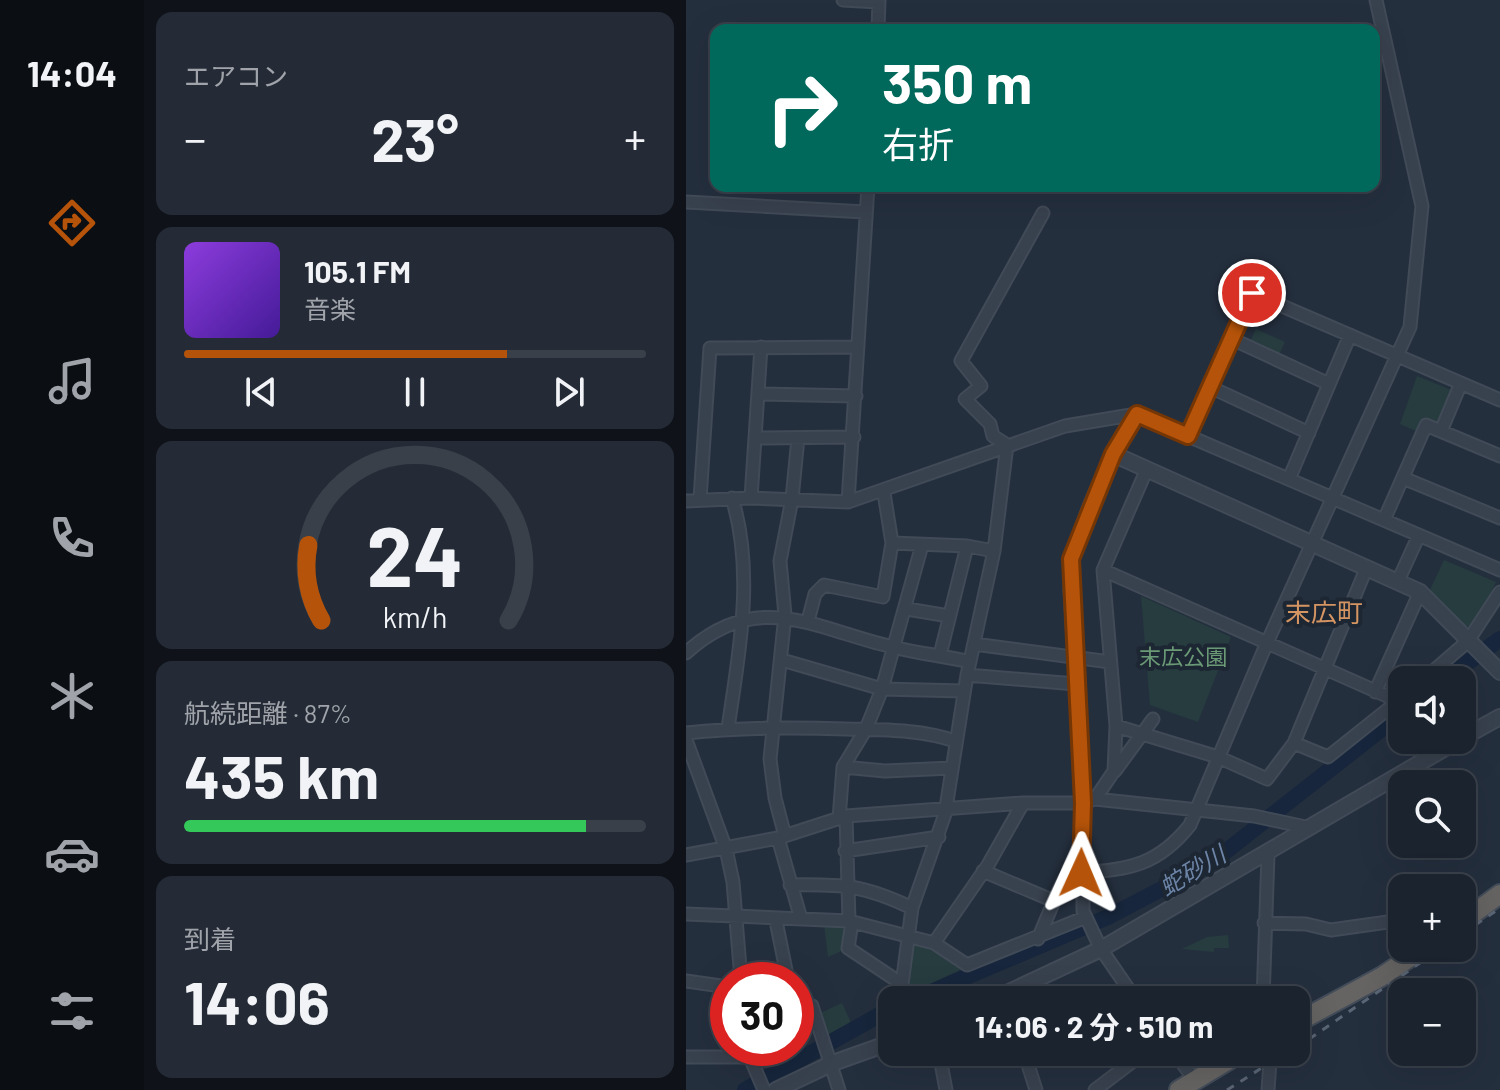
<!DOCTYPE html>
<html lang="ja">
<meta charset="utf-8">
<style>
:root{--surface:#1b232e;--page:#242b36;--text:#f1f3f6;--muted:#a0a4aa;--line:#39404a;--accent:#b45309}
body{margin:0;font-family:Barlow,"Noto Sans JP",sans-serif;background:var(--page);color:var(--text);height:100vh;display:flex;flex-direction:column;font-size:30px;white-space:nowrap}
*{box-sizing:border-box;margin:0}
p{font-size:26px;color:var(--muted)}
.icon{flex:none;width:44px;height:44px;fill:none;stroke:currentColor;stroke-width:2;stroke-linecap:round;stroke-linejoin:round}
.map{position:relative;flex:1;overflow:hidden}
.sheet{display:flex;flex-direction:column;gap:12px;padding:12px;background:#0f1319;width:542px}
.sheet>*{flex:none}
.guide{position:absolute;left:24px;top:24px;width:670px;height:168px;border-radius:16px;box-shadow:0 8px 32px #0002,0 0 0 2px var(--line);background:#00695c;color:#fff;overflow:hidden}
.buttons{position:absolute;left:702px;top:666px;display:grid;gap:16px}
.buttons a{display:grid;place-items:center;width:88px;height:88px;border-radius:16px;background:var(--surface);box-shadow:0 8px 32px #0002,0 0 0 2px var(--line);font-size:40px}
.speed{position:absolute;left:24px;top:962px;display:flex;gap:16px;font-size:40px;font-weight:700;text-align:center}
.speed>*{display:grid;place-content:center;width:104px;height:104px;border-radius:50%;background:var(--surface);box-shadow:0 8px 32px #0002,0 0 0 2px var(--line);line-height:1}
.speed .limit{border:12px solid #d22;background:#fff;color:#111}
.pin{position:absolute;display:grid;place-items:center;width:68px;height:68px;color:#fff;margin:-34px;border:4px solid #fff;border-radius:50%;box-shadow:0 2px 8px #0007}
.me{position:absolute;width:88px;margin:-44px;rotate:1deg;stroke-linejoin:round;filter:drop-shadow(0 0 6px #0008)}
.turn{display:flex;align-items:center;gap:28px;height:168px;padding:0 40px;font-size:36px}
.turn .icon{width:104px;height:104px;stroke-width:2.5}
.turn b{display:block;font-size:56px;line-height:68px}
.big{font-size:60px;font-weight:700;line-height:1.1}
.sheet .card{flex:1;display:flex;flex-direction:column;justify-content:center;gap:12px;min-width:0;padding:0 28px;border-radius:16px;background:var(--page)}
.sheet .dial{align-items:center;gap:0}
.dial svg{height:208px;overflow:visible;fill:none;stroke:var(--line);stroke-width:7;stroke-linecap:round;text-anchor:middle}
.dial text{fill:var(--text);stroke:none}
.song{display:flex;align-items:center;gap:24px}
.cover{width:96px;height:96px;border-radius:12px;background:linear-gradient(135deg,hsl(270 70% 55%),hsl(260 70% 35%))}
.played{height:8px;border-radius:4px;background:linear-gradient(90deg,var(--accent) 70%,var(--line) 70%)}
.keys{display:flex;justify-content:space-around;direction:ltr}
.heat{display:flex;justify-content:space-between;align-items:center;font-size:44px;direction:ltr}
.charge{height:12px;border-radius:6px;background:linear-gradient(90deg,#34c759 87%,var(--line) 0)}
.trip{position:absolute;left:192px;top:986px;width:432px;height:80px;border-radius:16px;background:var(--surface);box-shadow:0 8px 32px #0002,0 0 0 2px var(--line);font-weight:700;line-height:80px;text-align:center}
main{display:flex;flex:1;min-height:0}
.dock{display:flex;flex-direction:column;width:144px;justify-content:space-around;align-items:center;background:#0b0e12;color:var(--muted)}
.dock .icon{width:56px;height:56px}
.dock .current{color:var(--accent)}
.dock b{font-size:36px;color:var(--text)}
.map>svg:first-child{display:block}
.green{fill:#263c3f}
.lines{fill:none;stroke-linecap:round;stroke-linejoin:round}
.river{stroke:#17263c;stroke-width:16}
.minor-casing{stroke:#414a57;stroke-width:15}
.tertiary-casing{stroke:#414a57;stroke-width:18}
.trunk-casing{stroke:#434c59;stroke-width:22}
.minor{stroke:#38414e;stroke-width:11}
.tertiary{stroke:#38414e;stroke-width:14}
.trunk{stroke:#656462;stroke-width:18}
.rail{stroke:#5a6575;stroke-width:3;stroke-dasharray:8 8;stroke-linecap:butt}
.route-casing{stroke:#753606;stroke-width:20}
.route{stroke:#b45309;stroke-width:14}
.labels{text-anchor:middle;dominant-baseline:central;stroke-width:8;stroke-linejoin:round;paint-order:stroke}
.park-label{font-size:22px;fill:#6b9a76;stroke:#1d2633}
.water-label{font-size:24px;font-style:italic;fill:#6d86a8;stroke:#1d2633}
.quarter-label{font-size:26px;fill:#d59563;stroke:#1d2633}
</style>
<main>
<nav class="dock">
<b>14:04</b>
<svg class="icon current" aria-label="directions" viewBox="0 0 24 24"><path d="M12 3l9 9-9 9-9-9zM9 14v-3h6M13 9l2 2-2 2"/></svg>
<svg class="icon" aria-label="music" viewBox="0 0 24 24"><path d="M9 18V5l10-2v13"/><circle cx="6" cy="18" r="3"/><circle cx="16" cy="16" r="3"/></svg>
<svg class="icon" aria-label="phone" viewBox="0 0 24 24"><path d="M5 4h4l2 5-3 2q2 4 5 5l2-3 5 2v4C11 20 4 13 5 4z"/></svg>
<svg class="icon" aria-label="climate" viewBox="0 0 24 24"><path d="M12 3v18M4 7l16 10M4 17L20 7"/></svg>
<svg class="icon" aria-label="car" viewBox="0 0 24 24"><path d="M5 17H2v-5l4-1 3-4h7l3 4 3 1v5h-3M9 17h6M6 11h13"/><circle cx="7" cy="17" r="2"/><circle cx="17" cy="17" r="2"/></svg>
<svg class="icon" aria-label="filters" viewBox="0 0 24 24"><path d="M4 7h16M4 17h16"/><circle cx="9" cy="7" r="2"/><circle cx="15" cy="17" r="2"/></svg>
</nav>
<section class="sheet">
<div class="card"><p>エアコン</p>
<div class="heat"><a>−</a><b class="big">23°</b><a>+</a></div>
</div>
<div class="card">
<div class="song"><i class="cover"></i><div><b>105.1 FM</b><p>音楽</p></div></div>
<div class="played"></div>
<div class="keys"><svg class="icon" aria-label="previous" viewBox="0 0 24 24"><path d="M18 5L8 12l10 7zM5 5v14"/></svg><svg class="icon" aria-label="pause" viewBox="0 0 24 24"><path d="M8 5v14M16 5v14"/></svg><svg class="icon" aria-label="next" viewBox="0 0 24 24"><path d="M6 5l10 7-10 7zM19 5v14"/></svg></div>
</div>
<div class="card dial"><svg viewBox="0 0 100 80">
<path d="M14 69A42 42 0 1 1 86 69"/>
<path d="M14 69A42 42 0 0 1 9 40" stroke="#b45309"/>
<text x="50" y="56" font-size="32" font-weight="700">24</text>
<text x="50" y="72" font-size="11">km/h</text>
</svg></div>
<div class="card"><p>航続距離 · 87%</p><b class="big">435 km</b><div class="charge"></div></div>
<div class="card"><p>到着</p><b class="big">14:06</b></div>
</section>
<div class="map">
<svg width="814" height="1090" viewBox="0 0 814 1090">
<rect width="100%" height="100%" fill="#242f3e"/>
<path class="green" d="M570,329L599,342L590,361L561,348Z
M731,376L768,391L753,427L734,424L730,431L714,424Z
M758,560L810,582L788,626H778L743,592Z
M455,596L545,637L512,722L464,705Z
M138,925L160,926V949L142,957Z
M542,935L543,948H528V952L496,949L521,937Z
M234,944L278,968L221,995L228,946Z
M156,1003L166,1025L143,1036L132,1014Z"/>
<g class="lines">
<path class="river" d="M758,680L814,639
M226,1000L422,917L525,863L716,713
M59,1090L206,1008"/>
<defs>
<path id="minor" d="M157,0L193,2
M192,30L193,0
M0,202L179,212
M546,339L643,384
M524,387L623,433
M72,394L170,396
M755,431L775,383
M502,436L566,293L814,400
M69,438L168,437
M321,445L307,436L304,424L279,399L295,386L275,361L357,213
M717,478L814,518
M603,479L664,335
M65,498L75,347
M14,499L24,348L172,347
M0,501L65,498L162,502L379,426L451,414L814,570
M162,502L182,186
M698,520L740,425L814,456
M206,543L281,546L308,551
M417,570L712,701
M712,581L733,535
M221,609L263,616
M122,621L129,594L138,585L197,597L206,543L198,493
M288,644L424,662
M0,653C73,586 132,631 211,648C235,654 260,656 284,662
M254,655L281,546
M96,660L196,689L278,691
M281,675L390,684
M737,680L782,641L814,592
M689,692L734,592
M430,726L532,757L581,779L608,743L680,569
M42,728C53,653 69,572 46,498
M0,733C54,727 106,727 160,729C198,730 233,729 269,741
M0,740L40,849L47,882L55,980
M608,743L642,757L716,698
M157,767L199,771L266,768
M429,771L467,719
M409,799L428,771L430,726L417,570L460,471
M160,816L163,921
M153,819L157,767L180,729L196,689L236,545
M99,836L89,798L84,759L99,615L94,561L106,499L112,438
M92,838L115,919
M159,851L253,837
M0,855L92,838L160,816L337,803H397L409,799L568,816L624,828
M297,871L368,901L352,939
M395,873C445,869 472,865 504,825L580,645L724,327L736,206L690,0
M104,885C157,884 178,885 226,908
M0,914L163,921L248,943L281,965L400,917
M90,921L102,980
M166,922L162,948L216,984
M578,923L620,924L645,930L716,920
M248,943L302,865L337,803
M0,981L42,987
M214,1000L226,908L259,814L281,675L308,551L321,445
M450,1000L415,949L397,911V803L384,590C386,528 419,467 451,414
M577,1000L582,855
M110,1004L126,1006L153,1090
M60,1048L78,1090
M253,1052L260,1090
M338,1052L350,1090
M429,1052L440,1066
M488,1052L508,1079
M581,1052L584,1062L582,1090
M339,1055L358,1052
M0,1057H61
M409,1090L459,1052"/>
<path id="tertiary" d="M427,454L734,592L814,672
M776,738L814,717
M306,1000L415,949L773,740
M90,1090L147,1063L206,1042"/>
<path id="trunk" d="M776,922L814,894
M610,1023L695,977L738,948
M493,1090L556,1052"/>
</defs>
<use href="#minor" class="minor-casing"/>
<use href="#tertiary" class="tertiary-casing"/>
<use href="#trunk" class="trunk-casing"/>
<use href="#minor" class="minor"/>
<use href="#tertiary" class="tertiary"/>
<use href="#trunk" class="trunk"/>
<path class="rail" d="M776,934L814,908
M610,1048L756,948
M541,1090L601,1052"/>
</g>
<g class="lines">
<defs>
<path id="route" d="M395,873L397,803L385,559L427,454L451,414L502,436L566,293"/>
</defs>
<use href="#route" class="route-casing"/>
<use href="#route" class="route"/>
</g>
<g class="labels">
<g class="park-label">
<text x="497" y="656">末広公園</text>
</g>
<g class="water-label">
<text transform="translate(506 870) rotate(-31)">蛇砂川</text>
</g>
<g class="quarter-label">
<text x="638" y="611">末広町</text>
</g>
</g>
</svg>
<div class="buttons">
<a><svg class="icon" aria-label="sound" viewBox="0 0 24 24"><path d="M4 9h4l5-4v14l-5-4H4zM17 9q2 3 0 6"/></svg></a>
<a><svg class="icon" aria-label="search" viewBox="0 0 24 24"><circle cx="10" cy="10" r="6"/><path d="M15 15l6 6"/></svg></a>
<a>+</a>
<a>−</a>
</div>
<div class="speed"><div class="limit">30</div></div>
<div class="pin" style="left:566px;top:293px;background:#d93025"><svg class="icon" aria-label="arrive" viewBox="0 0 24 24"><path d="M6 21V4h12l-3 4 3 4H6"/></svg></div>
<svg class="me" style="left:395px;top:873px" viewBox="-20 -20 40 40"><path d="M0-17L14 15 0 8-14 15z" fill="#b45309" stroke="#fff" stroke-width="4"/></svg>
<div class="trip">14:06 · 2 分 · 510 m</div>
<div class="guide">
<div class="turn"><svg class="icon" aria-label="right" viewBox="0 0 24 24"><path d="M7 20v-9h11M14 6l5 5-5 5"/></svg><div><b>350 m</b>右折</div></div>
</div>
</div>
</main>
